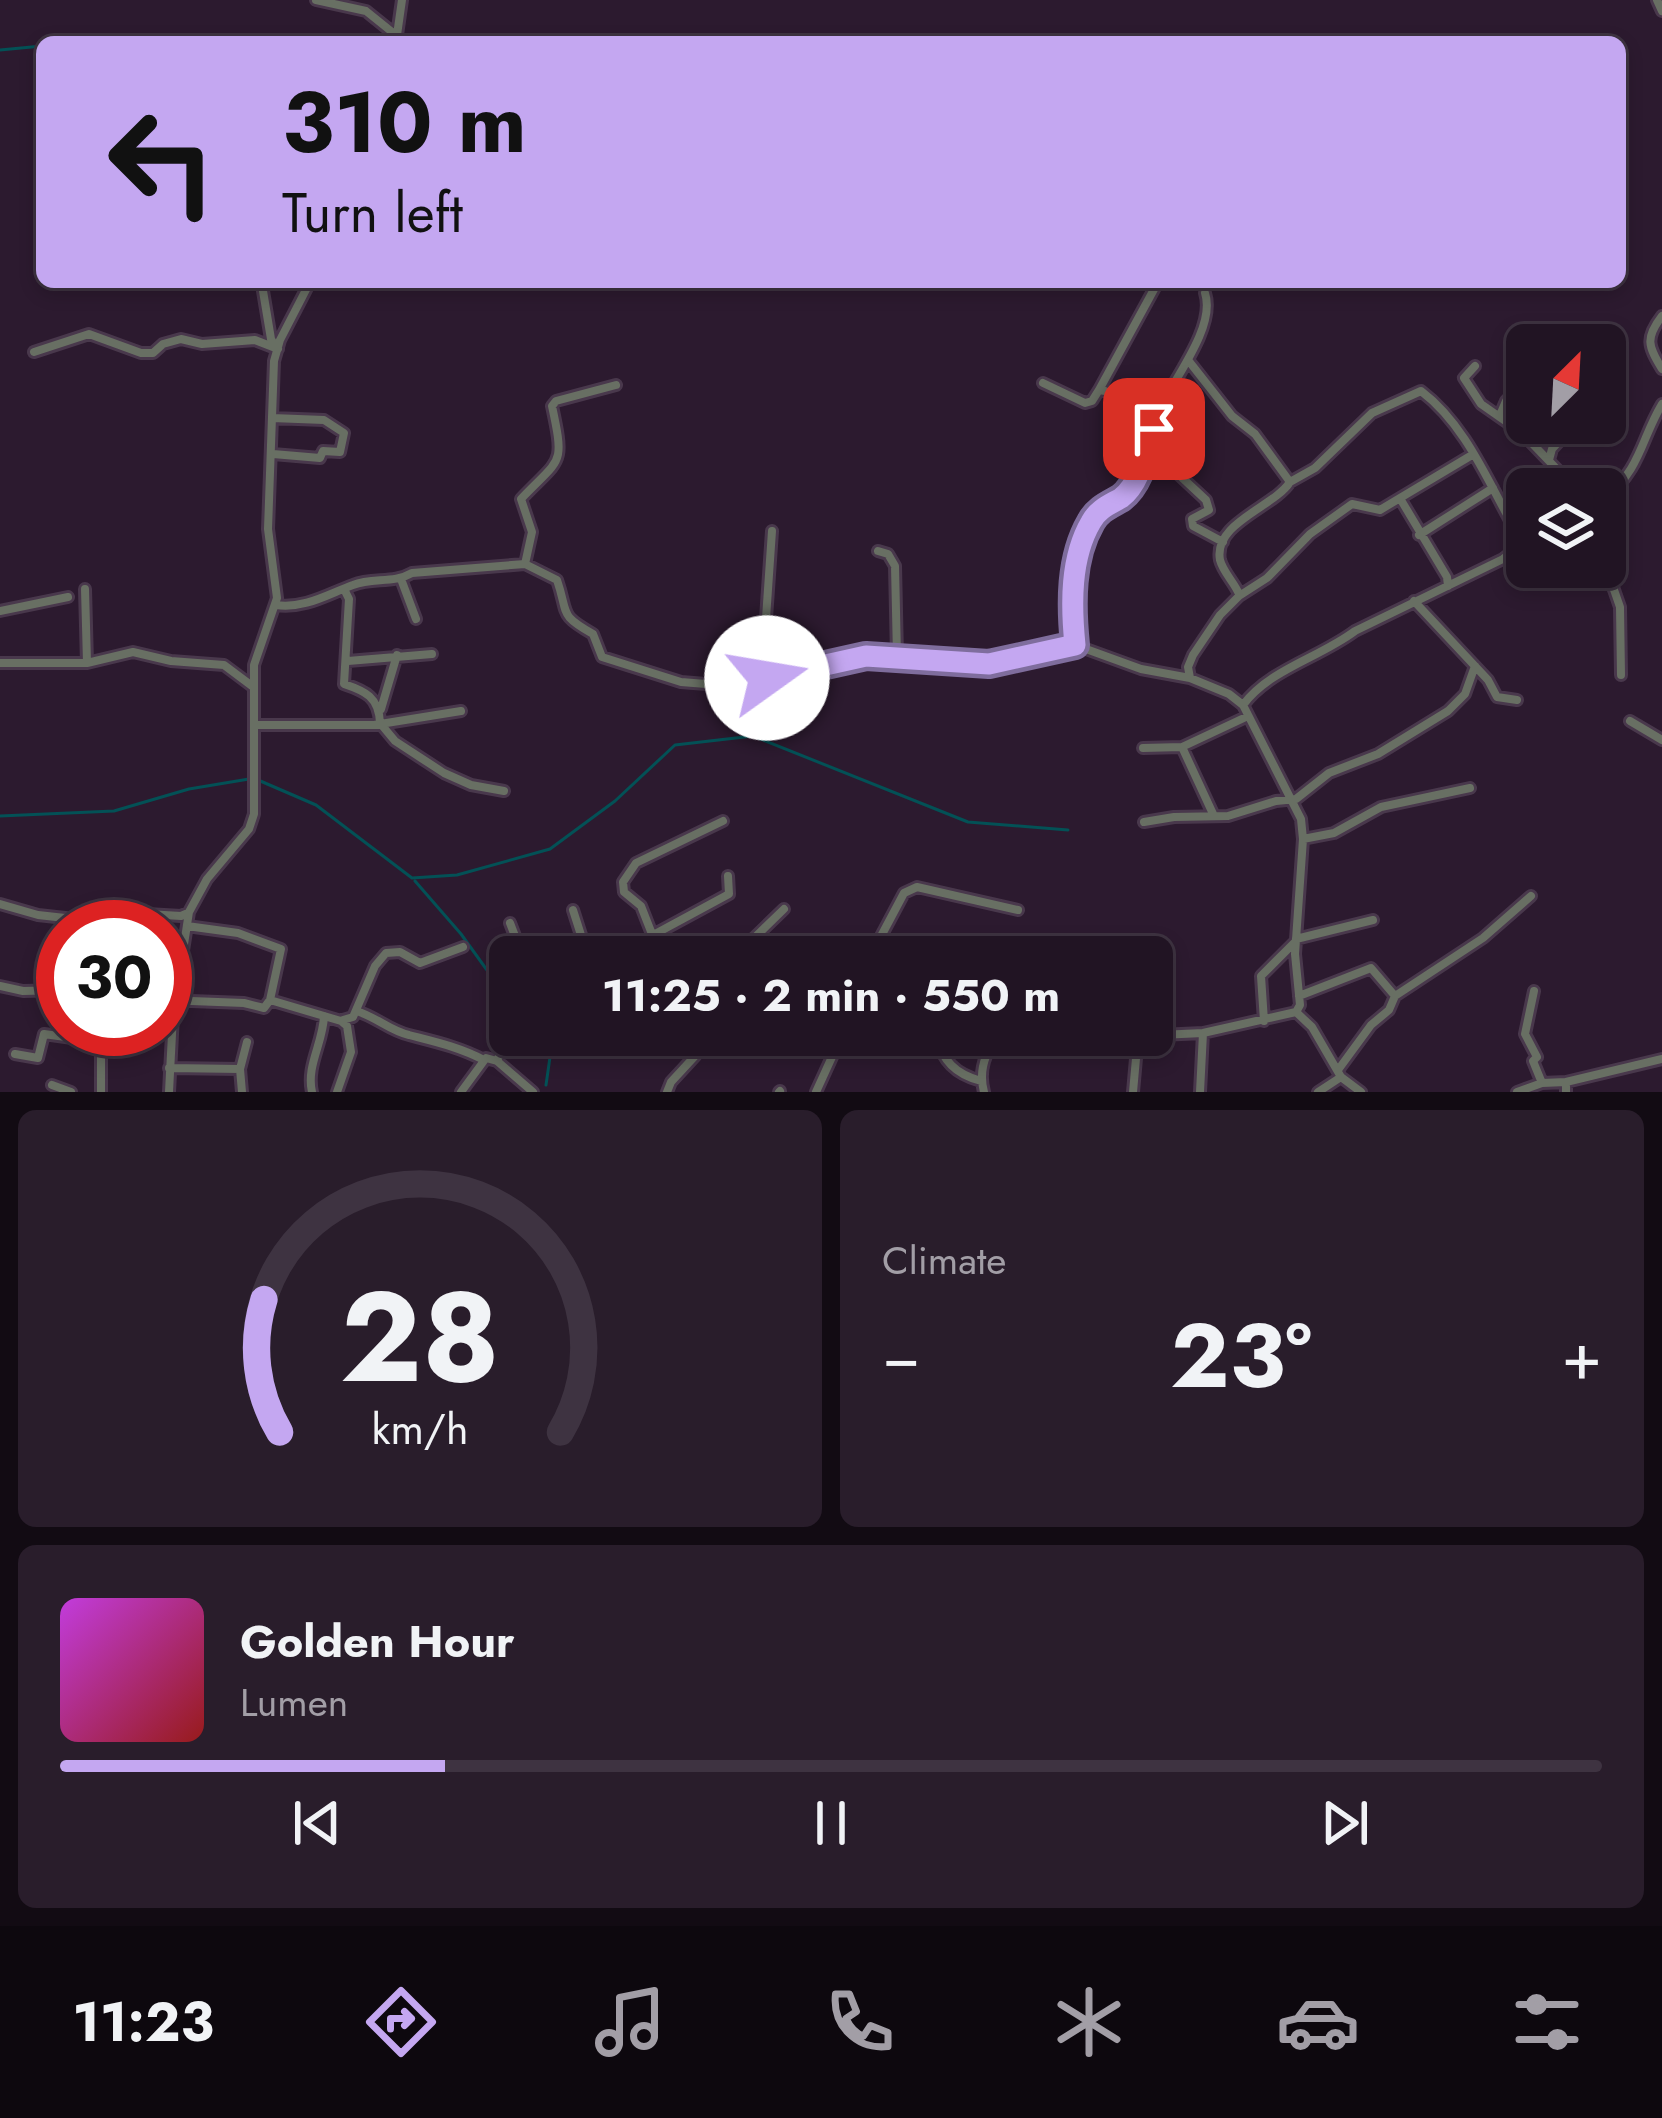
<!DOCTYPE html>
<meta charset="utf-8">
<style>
:root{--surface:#211423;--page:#291d2b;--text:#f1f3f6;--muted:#a29ea6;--line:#3e3341;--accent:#c4a7f1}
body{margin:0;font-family:Jost,sans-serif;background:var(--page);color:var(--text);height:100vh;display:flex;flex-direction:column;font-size:45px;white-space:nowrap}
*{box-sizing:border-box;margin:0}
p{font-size:39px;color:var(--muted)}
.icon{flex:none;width:66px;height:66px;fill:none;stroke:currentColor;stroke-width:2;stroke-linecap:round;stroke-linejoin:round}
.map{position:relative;height:1092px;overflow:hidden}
.sheet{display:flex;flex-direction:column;gap:18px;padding:18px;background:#120b13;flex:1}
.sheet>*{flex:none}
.top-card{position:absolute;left:36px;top:36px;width:1590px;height:252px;border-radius:18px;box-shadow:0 6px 18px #0003,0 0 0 3px var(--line);background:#c4a7f1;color:#111;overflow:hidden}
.needle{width:78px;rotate:24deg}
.tools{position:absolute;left:1506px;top:324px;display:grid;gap:24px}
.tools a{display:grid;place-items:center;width:120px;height:120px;border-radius:18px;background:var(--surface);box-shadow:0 6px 18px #0003,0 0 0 3px var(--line);font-size:60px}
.speed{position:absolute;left:36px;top:900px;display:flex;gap:24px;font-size:60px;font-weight:700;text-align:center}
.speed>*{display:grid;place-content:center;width:156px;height:156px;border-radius:50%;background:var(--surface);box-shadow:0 6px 18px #0003,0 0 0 3px var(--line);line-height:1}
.speed .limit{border:18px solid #d22;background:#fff;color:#111}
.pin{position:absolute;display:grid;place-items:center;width:102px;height:102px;color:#fff;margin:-51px;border-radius:24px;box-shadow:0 6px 18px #0006}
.me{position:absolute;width:132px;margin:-66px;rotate:77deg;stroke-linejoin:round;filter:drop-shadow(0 0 9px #0008)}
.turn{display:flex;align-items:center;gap:42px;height:252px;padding:0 48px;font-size:54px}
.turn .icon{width:156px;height:156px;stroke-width:2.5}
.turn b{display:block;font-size:84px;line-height:102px}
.big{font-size:90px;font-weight:700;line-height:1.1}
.sheet .tile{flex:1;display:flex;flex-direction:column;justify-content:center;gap:18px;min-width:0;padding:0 42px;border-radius:18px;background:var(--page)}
.sheet .dial{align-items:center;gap:0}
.dial svg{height:312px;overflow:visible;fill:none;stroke:var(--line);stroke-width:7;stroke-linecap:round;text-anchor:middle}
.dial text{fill:var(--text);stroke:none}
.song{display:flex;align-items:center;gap:36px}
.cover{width:144px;height:144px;border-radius:18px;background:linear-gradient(135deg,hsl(290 70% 55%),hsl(0 70% 35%))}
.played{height:12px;border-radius:6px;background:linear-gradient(90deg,var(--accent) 25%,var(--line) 25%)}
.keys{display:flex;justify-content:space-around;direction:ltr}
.heat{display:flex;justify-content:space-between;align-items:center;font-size:66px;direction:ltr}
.sheet .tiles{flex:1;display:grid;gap:18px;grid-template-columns:1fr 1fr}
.tile:last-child{grid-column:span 2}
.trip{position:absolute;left:489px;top:936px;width:684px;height:120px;border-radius:18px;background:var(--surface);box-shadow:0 6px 18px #0003,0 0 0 3px var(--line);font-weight:700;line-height:120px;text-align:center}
.menu{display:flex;height:192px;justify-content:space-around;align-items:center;background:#0d080e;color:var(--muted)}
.menu .icon{width:84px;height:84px}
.menu .active{color:var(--accent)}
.menu b{font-size:54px;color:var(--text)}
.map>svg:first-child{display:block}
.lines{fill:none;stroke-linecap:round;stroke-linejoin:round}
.stream{stroke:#035156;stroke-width:3}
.minor-casing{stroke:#49384c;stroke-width:14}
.minor{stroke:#686f63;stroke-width:8}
.route-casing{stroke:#7f6d9d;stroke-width:30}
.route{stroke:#c4a7f1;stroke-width:21}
</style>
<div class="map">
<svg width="1662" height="1092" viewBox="0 0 1662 1092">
<rect width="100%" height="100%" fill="#2c1a2f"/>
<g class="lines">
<path class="stream" d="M87,42H147
M0,50L42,46
M258,780L316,805L412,878L457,875L550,849L615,801L675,745L753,736L968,822L1068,830
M0,816L114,811L189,789L249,779
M415,881L461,934L510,1002
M534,1035L550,1057L546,1085"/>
<defs>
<path id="minor" d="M316,0L366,11L397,36
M1657,0L1662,11
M396,42L402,0
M263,291L271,339L276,347
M1662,316C1645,338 1648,346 1662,369
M34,352L89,334L141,353H153L163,344L181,339L202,344L255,340L278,349
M1188,360L1232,416L1255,434L1290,482C1274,507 1213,523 1220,560C1223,572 1234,582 1239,594
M1475,366L1464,378L1481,404L1521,432L1576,489
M1043,383L1085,403L1092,401L1099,390L1105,391L1154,420C1152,444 1141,484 1120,498C1109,506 1098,509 1091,522C1071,559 1071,605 1075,645
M1099,390L1158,282
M1500,415L1506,401L1524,382
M1605,415L1606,416
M272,418L324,420L344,433L340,452L323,451L320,458L273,454
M1154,420C1168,386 1217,329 1205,293
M1148,446L1206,500L1209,510L1192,519L1193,526L1223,542
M1549,460L1552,449L1576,423
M1290,482L1315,468L1372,413L1421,391C1470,428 1492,493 1523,543
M1605,498C1641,469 1641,439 1662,404
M1401,500L1447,577L1448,586
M1419,535L1493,488
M878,551L888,554L895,566L897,656
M525,564L532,532L521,499C561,457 565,467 552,406L556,401L616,385
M1605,564L1620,607L1621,675
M401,579L416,619
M85,589L87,663
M344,589L349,599L344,684C365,691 379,697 380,723L395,741L444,773L471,785L504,791
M1414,601L1488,680L1497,697L1517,700
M276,605C305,609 328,594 353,585C373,577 393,584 412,573L525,564L557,580C569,615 558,614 593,634L602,657L681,682L706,684L767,678L866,656L989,664L1075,645L1141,669L1190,678L1229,694L1243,705L1301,819L1303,839L1295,954L1300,1005L1296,1012
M0,611L68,597
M348,661L432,654
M0,663H87L133,652L171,661L224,665L252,686
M767,678L763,662L772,531
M1190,678L1188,667L1193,655L1220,615L1239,596L1267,578L1310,534L1352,504L1380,510L1472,455
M1243,705C1270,669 1319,658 1355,631L1503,559L1525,542
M381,709L397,655
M1630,721L1662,740
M254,725H374L461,711
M1182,747L1214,816
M1143,748L1182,747L1246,717
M1144,822L1174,817L1228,816L1276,801L1296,799L1329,773L1378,754L1448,711L1465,694L1475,666
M1303,839L1334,833L1381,807L1470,788
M0,904L38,915L74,919L147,914L181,916L188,913
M573,910L588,957
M510,923L523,957
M187,926L238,933L281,949L270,1000
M655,934L729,894L728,876
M1296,939L1373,920
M661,957L641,906L624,892L623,882L636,863L723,821
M722,957L751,941L784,909
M870,957L904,893L917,887L1018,910
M165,959L182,960
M0,986L23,991L63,990
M1534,991L1525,1034L1537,1057L1533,1061L1542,1083
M1299,996L1371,968L1395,996
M165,1000L244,1003L264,1008L270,1000L341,1021L347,1026L351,1052L337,1092
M356,1011C375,1016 390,1031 409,1035C436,1042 459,1047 484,1060
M1296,1012L1312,1027L1341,1077L1361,1092
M343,1020L353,1017L375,966L386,953L400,952L420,963L463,947
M1264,1021L1261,976L1295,942
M935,1035C943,1061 955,1074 981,1081
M1030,1035L1064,1046L1138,1036L1203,1033L1296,1012
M15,1054L38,1058L44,1034L101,1042V1092
M497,1061L510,1030
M169,1068L240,1069
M1338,1070L1371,1025L1389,1010L1395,996L1483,938L1531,896
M1566,1082L1662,1059
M52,1085L71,1092
M169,1092L173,1015L189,912L207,879L249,829L254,814V665L277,598L268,529L274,361L280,340L310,282
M242,1092L240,1069L247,1042
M312,1092C306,1066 323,1043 324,1016
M461,1092L486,1058L497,1061L533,1092
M667,1092L671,1082L695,1056L694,1051L669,1035
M779,1092L780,1091
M816,1092L842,1035
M984,1092C978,1070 985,1052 999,1035
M1133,1092L1138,1036
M1200,1092L1203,1033
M1318,1092L1341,1077
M1517,1092L1542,1083L1566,1082V1092"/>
</defs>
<use href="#minor" class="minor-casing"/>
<use href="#minor" class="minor"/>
</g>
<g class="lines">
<defs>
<path id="route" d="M767,678L866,656L989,664L1075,645C1071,605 1070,558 1091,522C1098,509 1109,505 1121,498C1140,484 1147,450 1154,429"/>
</defs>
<use href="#route" class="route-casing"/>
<use href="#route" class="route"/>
</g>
</svg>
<div class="tools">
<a><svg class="needle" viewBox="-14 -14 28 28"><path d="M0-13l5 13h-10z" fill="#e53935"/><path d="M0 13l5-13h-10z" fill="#a29ea6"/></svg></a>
<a><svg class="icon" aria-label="layers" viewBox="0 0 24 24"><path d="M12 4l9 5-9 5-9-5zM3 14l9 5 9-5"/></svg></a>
</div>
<div class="speed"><div class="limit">30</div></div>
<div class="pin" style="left:1154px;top:429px;background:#d93025"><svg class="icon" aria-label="arrive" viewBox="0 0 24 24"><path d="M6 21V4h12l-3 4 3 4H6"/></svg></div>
<svg class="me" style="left:767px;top:678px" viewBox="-20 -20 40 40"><circle r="19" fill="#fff"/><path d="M0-13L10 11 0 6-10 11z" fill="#c4a7f1"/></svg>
<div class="trip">11:25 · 2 min · 550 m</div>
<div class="top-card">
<div class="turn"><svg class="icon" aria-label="left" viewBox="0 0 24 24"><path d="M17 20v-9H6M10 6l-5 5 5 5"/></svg><div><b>310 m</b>Turn left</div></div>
</div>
</div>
<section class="sheet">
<div class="tiles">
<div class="tile dial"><svg viewBox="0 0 100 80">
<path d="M14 69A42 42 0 1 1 86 69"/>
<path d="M14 69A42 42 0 0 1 10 35" stroke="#c4a7f1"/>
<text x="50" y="56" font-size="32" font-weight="700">28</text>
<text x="50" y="72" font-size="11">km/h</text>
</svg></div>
<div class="tile"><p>Climate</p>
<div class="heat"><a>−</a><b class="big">23°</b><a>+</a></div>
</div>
<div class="tile">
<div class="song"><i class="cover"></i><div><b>Golden Hour</b><p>Lumen</p></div></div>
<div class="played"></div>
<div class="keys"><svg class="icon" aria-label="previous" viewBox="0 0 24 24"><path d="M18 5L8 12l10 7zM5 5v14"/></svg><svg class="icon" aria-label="pause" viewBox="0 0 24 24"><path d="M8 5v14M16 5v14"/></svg><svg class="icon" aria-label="next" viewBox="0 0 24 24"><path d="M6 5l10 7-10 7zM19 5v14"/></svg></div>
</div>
</div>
</section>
<nav class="menu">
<b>11:23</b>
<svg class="icon active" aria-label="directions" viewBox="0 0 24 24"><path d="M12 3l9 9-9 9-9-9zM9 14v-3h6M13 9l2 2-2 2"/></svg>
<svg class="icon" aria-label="music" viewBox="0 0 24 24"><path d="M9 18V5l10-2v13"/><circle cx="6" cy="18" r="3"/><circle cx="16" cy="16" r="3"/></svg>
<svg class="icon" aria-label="phone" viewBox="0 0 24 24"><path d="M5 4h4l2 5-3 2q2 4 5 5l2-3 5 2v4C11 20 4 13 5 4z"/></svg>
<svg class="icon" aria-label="climate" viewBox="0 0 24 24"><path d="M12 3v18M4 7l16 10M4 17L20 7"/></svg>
<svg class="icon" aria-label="car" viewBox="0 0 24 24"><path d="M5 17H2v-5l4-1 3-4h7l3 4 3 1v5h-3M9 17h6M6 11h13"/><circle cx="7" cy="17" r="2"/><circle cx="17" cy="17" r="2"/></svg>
<svg class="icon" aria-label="filters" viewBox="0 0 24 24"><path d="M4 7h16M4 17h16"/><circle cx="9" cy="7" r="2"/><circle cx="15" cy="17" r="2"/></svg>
</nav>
